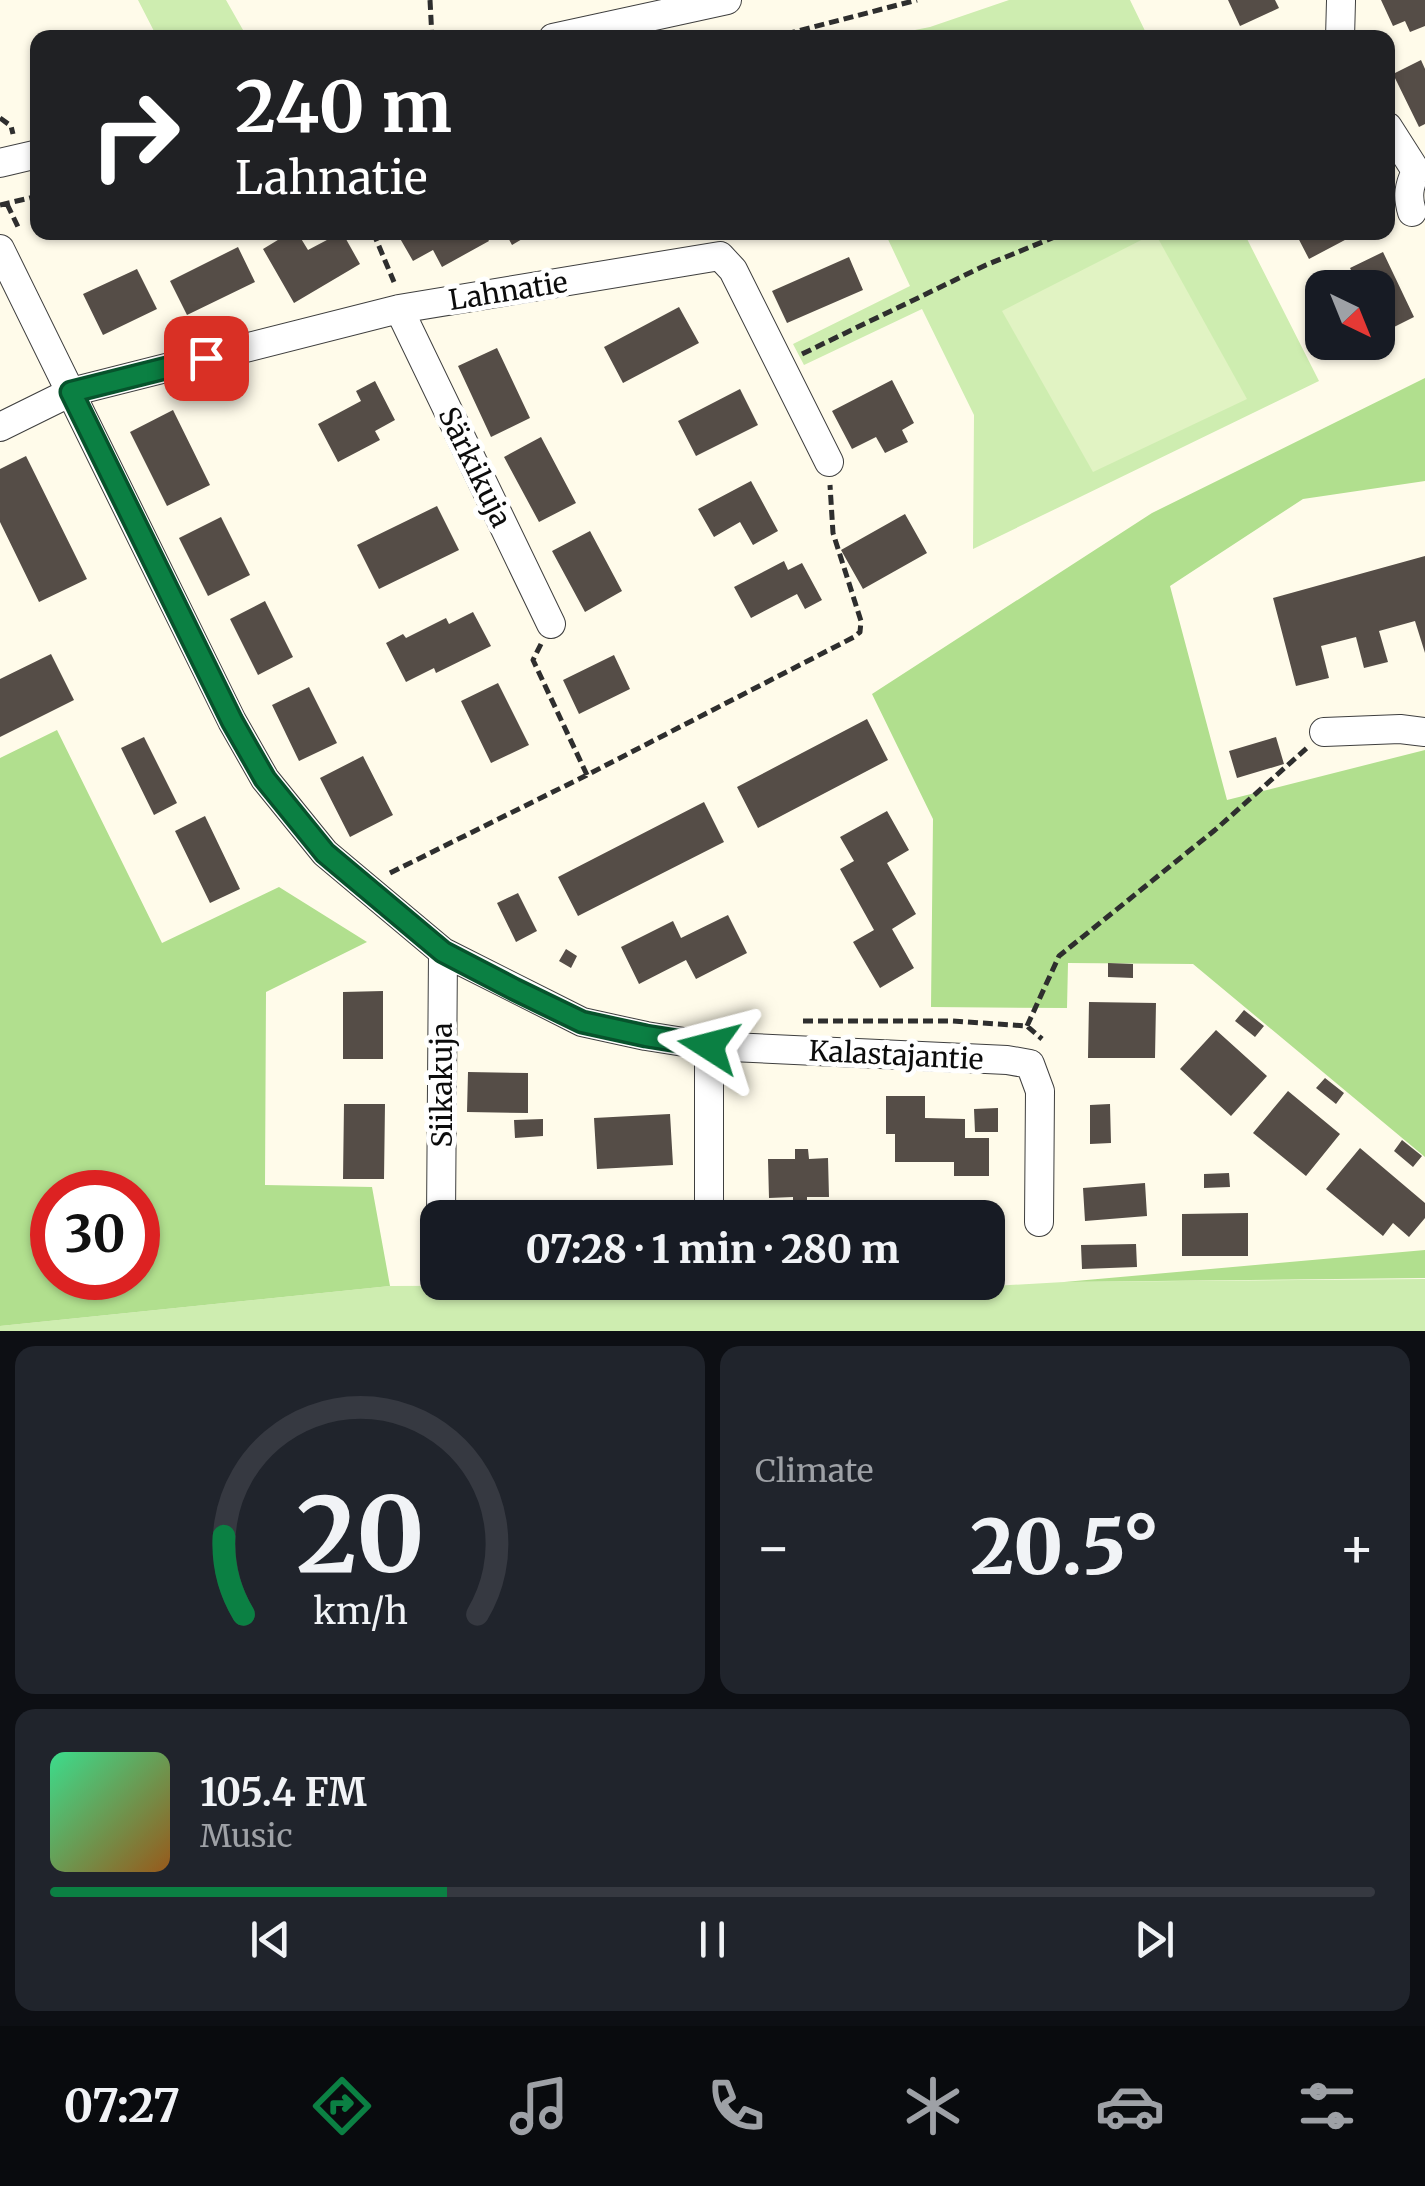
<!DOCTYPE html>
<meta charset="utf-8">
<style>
:root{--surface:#171b24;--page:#20242c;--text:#f1f3f6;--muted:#9ea1a6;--line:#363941;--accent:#0b8043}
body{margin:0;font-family:Merriweather,serif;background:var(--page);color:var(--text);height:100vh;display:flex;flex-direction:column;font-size:38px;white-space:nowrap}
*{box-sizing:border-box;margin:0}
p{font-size:32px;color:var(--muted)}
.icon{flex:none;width:55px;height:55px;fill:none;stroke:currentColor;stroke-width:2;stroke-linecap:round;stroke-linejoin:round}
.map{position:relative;height:1331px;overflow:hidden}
.details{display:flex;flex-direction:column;gap:15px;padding:15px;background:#0d0f14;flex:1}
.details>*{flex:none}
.hud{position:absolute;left:30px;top:30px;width:1365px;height:210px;border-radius:20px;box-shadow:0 2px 8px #0004;background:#202124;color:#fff;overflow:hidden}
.needle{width:65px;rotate:137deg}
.fabs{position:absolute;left:1305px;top:270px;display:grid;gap:20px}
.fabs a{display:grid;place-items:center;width:90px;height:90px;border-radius:20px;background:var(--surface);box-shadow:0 2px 8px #0004;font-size:50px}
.speed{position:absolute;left:30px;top:1170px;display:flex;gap:20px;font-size:50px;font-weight:700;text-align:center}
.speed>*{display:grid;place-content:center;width:130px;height:130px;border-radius:50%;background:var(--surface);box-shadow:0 2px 8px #0004;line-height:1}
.speed .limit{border:15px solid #d22;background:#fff;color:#111}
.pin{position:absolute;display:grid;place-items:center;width:85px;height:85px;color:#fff;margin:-42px;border-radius:20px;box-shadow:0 5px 15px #0006}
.me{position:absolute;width:110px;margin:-55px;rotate:279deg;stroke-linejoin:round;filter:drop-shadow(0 0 8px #0008)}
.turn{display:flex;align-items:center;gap:35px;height:210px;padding:0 40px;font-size:45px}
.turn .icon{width:130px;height:130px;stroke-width:2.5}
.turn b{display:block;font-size:70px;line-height:85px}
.big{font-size:75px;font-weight:800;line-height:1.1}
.details .widget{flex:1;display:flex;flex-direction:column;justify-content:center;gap:15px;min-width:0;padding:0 35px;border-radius:20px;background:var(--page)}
.details .dial{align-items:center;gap:0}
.dial svg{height:260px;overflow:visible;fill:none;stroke:var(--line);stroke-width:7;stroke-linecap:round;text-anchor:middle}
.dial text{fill:var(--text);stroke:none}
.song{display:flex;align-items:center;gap:30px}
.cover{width:120px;height:120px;border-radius:15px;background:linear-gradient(135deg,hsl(150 70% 55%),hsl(30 70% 35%))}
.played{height:10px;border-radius:5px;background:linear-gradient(90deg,var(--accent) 30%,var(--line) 30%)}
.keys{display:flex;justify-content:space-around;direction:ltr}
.heat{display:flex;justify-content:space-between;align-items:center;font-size:55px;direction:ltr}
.details .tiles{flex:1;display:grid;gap:15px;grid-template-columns:1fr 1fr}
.widget:last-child{grid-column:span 2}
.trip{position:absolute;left:420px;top:1200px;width:585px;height:100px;border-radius:20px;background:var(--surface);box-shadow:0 2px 8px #0004;font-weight:800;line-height:100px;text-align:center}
.tab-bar{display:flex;height:160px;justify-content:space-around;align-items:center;background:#090b0e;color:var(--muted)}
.tab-bar .icon{width:70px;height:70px}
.tab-bar .active{color:var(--accent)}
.tab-bar b{font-size:45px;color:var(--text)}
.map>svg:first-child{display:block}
.green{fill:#ceedb0}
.forest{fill:#b1df8e;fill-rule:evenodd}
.pitch{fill:#e1f3c3}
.building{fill:#554d47}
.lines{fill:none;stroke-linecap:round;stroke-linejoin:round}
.minor-casing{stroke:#3f3f3f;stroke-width:30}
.path{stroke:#2e2e2e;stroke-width:5;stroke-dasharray:10 5;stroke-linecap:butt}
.minor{stroke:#fff;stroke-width:28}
.route-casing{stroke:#07532c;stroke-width:25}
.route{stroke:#0b8043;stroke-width:18}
.labels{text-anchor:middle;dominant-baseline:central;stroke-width:10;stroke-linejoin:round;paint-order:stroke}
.street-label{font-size:28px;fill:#0c0c0c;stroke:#fff}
</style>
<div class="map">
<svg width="1425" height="1331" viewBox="0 0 1425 1331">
<rect width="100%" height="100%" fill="#fffbea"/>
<path class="green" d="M138,0H226L247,37H157Z
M1009,0H1130L1148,37H880L930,27Z
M885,233H1244L1319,381L973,549L974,415L922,309L804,365L793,344L910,286Z
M1425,1279V1331H0V1326L390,1286L690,1285L691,1282L738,1283L739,1285L993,1286L1064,1282Z"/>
<path class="forest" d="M1425,378V481L1303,499L1170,586L1227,800L1425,750V1157L1193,964L1068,963L1067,1008L931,1007L933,819L872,694L1152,513Z
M57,730L162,943L279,887L367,942L266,992L265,1185L372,1187L390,1286L0,1326V758ZM52,1192H138V1278H52Z
M1425,1250V1278L1064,1282Z"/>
<path class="pitch" d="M1155,233L1247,399L1093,472L1002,311Z"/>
<path class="building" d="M1228,0H1275L1279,8L1240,26Z
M1381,0H1425V26L1410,32L1405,21L1393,26Z
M1421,60L1425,69V124L1419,127L1393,74Z
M291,232H297L308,250L342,232L360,264L294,303L263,249Z
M403,232H484L489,241L442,267L433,250L413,261L398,235Z
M505,232H534L512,245Z
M1295,232H1360L1309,259Z
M238,247L255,282L187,315L170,281Z
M1383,252L1414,317L1378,335V288H1360L1350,268Z
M849,257L863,290L787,323L772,291Z
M137,269L157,309L103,335L83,294Z
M679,307L699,343L623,383L604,347Z
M497,348L530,418L491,437L458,366Z
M892,380L914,423L902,430L908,442L885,453L876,437L852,449L832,411Z
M375,381L395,420L375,431L380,440L338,462L318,424L361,401L356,391Z
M740,389L758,425L696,456L678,421Z
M173,410L210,485L167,506L130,432Z
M541,437L576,503L539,522L504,457Z
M26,456L87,579L39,602L0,522V469Z
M751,481L778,531L753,545L740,522L714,537L698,509Z
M437,506L459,550L379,589L357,545Z
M905,514L927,553L863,589L841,550Z
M221,517L250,575L208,596L179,538Z
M590,531L622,591L585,612L552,551Z
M1425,556V653L1415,621L1379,631L1388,662L1364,668L1356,637L1321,646L1329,678L1296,686L1273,598Z
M784,561L788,570L802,563L822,600L805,609L797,594L751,618L734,587Z
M265,601L293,657L258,675L230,619Z
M473,612L491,646L436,673L434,668L406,682L386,643L403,634L406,638L446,618L449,624Z
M51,654L74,700L0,737V679Z
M614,655L630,689L579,714L563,680Z
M498,683L529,745L491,763L461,701Z
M309,687L337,743L299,761L272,705Z
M867,719L888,760L758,828L737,787Z
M144,737L177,803L154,815L121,748Z
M1276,737L1284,764L1237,778L1229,751Z
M363,756L393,815L350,837L320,778Z
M704,802L724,842L578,916L558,877Z
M887,811L909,850L887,863L916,914L892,929L914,968L880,988L853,942L874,930L840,869L854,861L840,837Z
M205,816L240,889L210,903L175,831Z
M518,893L537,931L516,942L497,903Z
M728,915L747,953L696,979L686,960L639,984L621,947L673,921L681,938Z
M566,949L577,956L571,968L559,961Z
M1108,963L1133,964V978L1108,977Z
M383,991V1059H343V992Z
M1089,1002L1156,1003L1155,1058H1088Z
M1244,1010L1264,1026L1255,1037L1235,1021Z
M1216,1030L1267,1076L1231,1116L1180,1069Z
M468,1072L528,1073V1113L467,1112Z
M1325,1078L1344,1093L1336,1104L1316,1088Z
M1288,1091L1340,1134L1306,1176L1253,1133Z
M886,1096H925V1118L965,1119V1138H989V1176H954V1162H895V1134H886Z
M344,1104H385L384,1179H343Z
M1110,1104L1111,1143L1090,1144V1105Z
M998,1108V1132H975L974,1109Z
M670,1114L673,1165L597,1169L594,1118Z
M543,1119V1136L515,1138L514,1120Z
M1402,1140L1422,1156L1413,1167L1394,1151Z
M1360,1148L1425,1203V1218L1409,1237L1393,1223L1383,1236L1326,1189Z
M795,1149H808L809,1159L828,1158L829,1197H807V1206H793V1197L769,1198L768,1159H795Z
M1229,1173L1230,1187L1204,1188V1174Z
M1145,1183L1147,1216L1085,1221L1083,1188Z
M1248,1213V1256H1182V1214Z
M1136,1244L1137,1267L1082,1269L1081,1245Z"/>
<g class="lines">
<defs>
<path id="minor" d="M553,38L727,0
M1340,38L1341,1
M1388,127L1416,171
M0,163L38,154
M1412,212C1407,196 1409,186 1416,171
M0,249L232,721L265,779L325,853L443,952L582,1022L646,1036L709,1046L1007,1060L1030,1064L1040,1091L1039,1222
M399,309L551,624
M0,427L71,392L399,309L720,256L733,270L829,462
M1324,732L1400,729L1425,732
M709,1046V1202
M441,1218L443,952"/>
</defs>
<use href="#minor" class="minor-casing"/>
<path class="path" d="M430,0L432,38
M771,38L917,0
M0,118L11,126L13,134
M7,204L20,231
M0,205L38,196
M373,232L394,282
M802,354L986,265L1067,232
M541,644L533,660L587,775
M390,873L587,775L854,637L860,632L861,621L833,533L830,485
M803,1021H952L1027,1026L1042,1039
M1027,1026L1059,956L1215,830L1307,748"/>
<use href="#minor" class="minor"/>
</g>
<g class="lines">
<defs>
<path id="route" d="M206,358L71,392L232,721L265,779L325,853L443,952L514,989L582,1022L646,1036L709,1046"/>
</defs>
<use href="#route" class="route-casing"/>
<use href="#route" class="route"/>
</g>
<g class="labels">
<g class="street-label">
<text transform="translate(508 291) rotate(-9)">Lahnatie</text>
<text transform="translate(475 467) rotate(64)">Särkikuja</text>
<text transform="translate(896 1055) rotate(3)">Kalastajantie</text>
<text transform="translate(442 1085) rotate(-90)">Siikakuja</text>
</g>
</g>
</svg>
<div class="fabs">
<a><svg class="needle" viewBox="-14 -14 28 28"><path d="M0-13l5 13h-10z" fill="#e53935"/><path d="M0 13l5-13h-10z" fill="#9ea1a6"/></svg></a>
</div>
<div class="speed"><div class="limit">30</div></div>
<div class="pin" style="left:206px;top:358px;background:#d93025"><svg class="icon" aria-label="arrive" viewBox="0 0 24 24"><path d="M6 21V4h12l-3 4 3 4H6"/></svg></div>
<svg class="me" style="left:709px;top:1046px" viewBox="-20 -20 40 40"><path d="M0-17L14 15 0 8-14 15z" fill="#0b8043" stroke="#fff" stroke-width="4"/></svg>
<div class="trip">07:28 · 1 min · 280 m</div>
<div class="hud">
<div class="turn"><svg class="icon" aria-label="right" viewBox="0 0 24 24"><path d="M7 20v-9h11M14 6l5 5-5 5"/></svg><div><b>240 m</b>Lahnatie</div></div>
</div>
</div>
<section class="details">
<div class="tiles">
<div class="widget dial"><svg viewBox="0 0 100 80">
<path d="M14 69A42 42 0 1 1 86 69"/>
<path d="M14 69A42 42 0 0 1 8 45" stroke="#0b8043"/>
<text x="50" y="56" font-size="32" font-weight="700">20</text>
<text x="50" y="72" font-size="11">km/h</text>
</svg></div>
<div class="widget"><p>Climate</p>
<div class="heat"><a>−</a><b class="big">20.5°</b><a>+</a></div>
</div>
<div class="widget">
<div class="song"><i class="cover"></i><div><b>105.4 FM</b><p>Music</p></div></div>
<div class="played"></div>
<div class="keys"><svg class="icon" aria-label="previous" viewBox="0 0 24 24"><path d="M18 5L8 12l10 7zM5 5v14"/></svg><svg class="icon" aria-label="pause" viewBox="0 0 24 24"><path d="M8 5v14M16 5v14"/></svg><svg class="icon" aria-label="next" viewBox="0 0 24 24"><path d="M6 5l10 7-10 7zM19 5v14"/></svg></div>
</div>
</div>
</section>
<nav class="tab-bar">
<b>07:27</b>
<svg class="icon active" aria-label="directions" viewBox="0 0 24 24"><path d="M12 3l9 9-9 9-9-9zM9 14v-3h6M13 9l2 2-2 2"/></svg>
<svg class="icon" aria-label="music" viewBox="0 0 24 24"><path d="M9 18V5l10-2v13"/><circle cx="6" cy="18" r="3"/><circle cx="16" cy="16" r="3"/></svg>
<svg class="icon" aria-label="phone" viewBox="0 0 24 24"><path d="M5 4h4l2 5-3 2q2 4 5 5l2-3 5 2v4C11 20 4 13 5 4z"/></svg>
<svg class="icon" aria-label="climate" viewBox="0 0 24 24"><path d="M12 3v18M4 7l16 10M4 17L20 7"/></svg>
<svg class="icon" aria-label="car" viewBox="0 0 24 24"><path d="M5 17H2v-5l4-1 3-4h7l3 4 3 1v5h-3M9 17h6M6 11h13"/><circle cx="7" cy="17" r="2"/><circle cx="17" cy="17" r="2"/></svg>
<svg class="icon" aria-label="filters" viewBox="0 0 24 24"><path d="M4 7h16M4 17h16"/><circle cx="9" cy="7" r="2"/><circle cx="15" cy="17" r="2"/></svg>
</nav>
